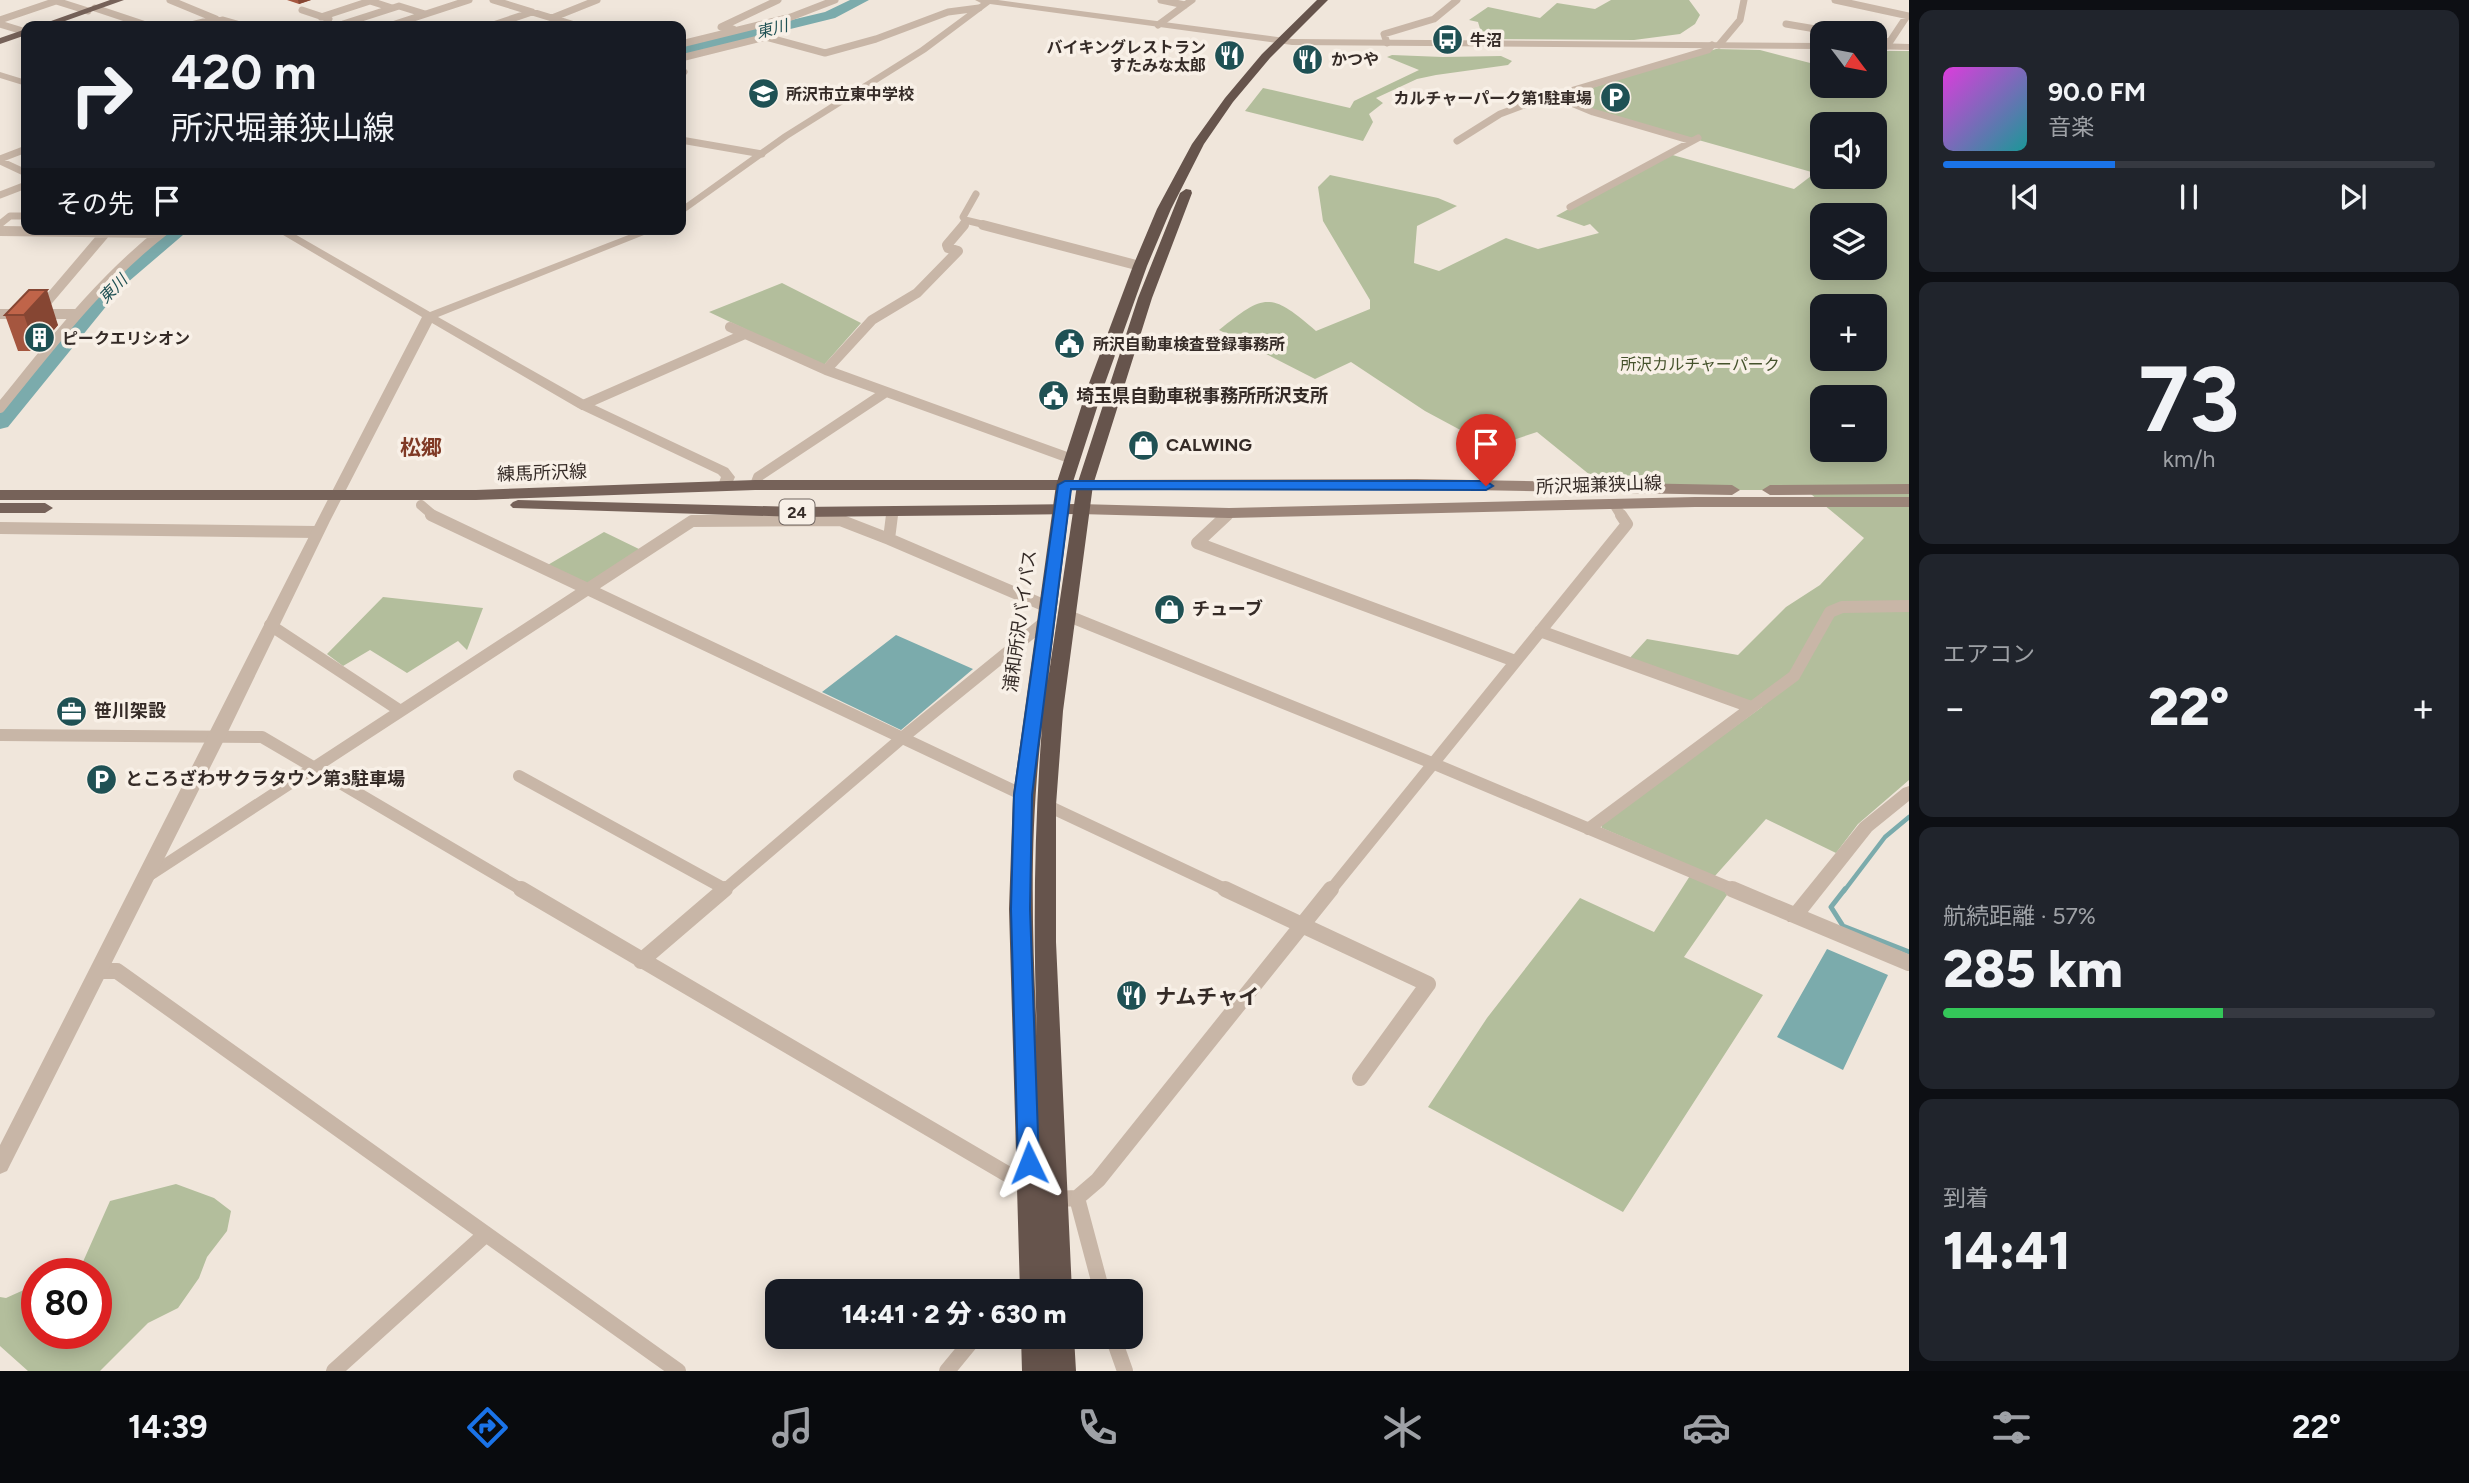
<!DOCTYPE html>
<html lang="ja">
<meta charset="utf-8">
<style>
:root{--surface:#171b24;--page:#20242c;--text:#f1f3f6;--muted:#9ea1a6;--line:#363941;--accent:#1a73e8}
body{margin:0;font-family:Figtree,"Noto Sans JP",sans-serif;background:var(--page);color:var(--text);height:100vh;display:flex;flex-direction:column;font-size:26px;white-space:nowrap}
*{box-sizing:border-box;margin:0}
p{font-size:23px;color:var(--muted)}
.icon{flex:none;width:38px;height:38px;fill:none;stroke:currentColor;stroke-width:2;stroke-linecap:round;stroke-linejoin:round}
.map{position:relative;flex:1;overflow:hidden}
.side{display:flex;flex-direction:column;gap:10px;padding:10px;background:#0d0f14;width:560px}
.side>*{flex:none}
.banner{position:absolute;left:21px;top:21px;width:665px;height:214px;border-radius:14px;box-shadow:0 4px 18px #0003;background:#171b24;color:var(--text);overflow:hidden}
.needle{width:46px;rotate:122deg}
.tools{position:absolute;left:1810px;top:21px;display:grid;gap:14px}
.tools a{display:grid;place-items:center;width:77px;height:77px;border-radius:14px;background:var(--surface);box-shadow:0 4px 18px #0003;font-size:35px}
.speed{position:absolute;left:21px;top:1258px;display:flex;gap:14px;font-size:35px;font-weight:700;text-align:center}
.speed>*{display:grid;place-content:center;width:91px;height:91px;border-radius:50%;background:var(--surface);box-shadow:0 4px 18px #0003;line-height:1}
.speed .limit{border:10px solid #d22;background:#fff;color:#111}
.pin{position:absolute;display:grid;place-items:center;width:60px;height:60px;color:#fff;margin:-72px -30px;border-radius:50% 50% 50% 0;rotate:-45deg;box-shadow:0 0 7px #0007}
.pin .icon{rotate:45deg}
.me{position:absolute;width:77px;margin:-38px;rotate:358deg;stroke-linejoin:round;filter:drop-shadow(0 0 5px #0008)}
.turn{display:flex;align-items:center;gap:24px;height:147px;padding:0 35px;font-size:32px}
.turn .icon{width:91px;height:91px;stroke-width:2.5}
.turn b{display:block;font-size:49px;line-height:60px}
.then{display:flex;align-items:center;height:66px;padding:0 35px;background:#0003;gap:14px;font-size:26px}
.big{font-size:52px;font-weight:800;line-height:1.1}
.side .tile{flex:1;display:flex;flex-direction:column;justify-content:center;gap:10px;min-width:0;padding:0 24px;border-radius:14px;background:var(--page)}
.side .dial{align-items:center;gap:0}
.dial b{font-size:91px;line-height:1}
.song{display:flex;align-items:center;gap:21px}
.cover{width:84px;height:84px;border-radius:10px;background:linear-gradient(135deg,hsl(300 70% 55%),hsl(180 70% 35%))}
.played{height:7px;border-radius:4px;background:linear-gradient(90deg,var(--accent) 35%,var(--line) 35%)}
.keys{display:flex;justify-content:space-around;direction:ltr}
.heat{display:flex;justify-content:space-between;align-items:center;font-size:38px;direction:ltr}
.charge{height:10px;border-radius:5px;background:linear-gradient(90deg,#34c759 57%,var(--line) 0)}
.trip{position:absolute;left:765px;top:1279px;width:378px;height:70px;border-radius:14px;background:var(--surface);box-shadow:0 4px 18px #0003;font-weight:800;line-height:70px;text-align:center}
.tabs{display:flex;height:112px;justify-content:space-around;align-items:center;background:#090b0e;color:var(--muted)}
.tabs .icon{width:49px;height:49px}
.tabs .selected{color:var(--accent)}
.tabs b{font-size:32px;color:var(--text)}
main{display:flex;flex:1;min-height:0}
.map>svg:first-child{display:block}
.green{fill:#b3be9c;fill-rule:evenodd}
.water{fill:#7babac}
.lines{fill:none;stroke-linecap:round;stroke-linejoin:round}
.stream-far1{stroke:#7babac;stroke-width:4.5}
.stream{stroke:#7babac;stroke-width:5}
.river{fill:#7babac;fill-rule:evenodd}
.minor-far3{stroke:#c8b6a7;stroke-width:7}
.minor-far2{stroke:#c8b6a7;stroke-width:10}
.minor-far1{stroke:#c8b6a7;stroke-width:12}
.minor{stroke:#c8b6a7;stroke-width:16}
.tertiary{fill:#c8b6a7;fill-rule:evenodd}
.secondary{fill:#9b8579;fill-rule:evenodd}
.primary{fill:#766259;fill-rule:evenodd}
.trunk{fill:#66544c;fill-rule:evenodd}
.wall{fill:#a5563f}
.shaded-wall{fill:#864633}
.building{fill:#c06449;stroke:#864633;stroke-width:2}
.route{fill:#1a73e8;stroke:#114b97;stroke-width:2}
.labels{text-anchor:middle;dominant-baseline:central;stroke-width:7;stroke-linejoin:round;paint-order:stroke}
.far-water-label{font-size:16px;font-style:italic;fill:#1f5154;stroke:#f8f0e7}
.far-poi-label{font-size:16px;font-weight:bold;fill:#352b27;stroke:#f8f0e7;text-anchor:start}
.far-park-label{font-size:16px;fill:#45522c;stroke:#f8f0e7}
.shield{fill:#f8f0e7;stroke:#706661;stroke-width:2}
.shield-label{font-size:16px;font-weight:bold;fill:#352b27}
.poi-label{font-size:18px;font-weight:bold;fill:#352b27;stroke:#f8f0e7;text-anchor:start}
.street-label{font-size:18px;fill:#352b27;stroke:#f8f0e7}
.quarter-label{font-size:21px;font-weight:bold;fill:#7f3925;stroke:#f8f0e7}
.near-poi-label{font-size:21px;font-weight:bold;fill:#352b27;stroke:#f8f0e7;text-anchor:start}
</style>
<main>
<div class="map">
<svg width="1909" height="1371" viewBox="0 0 1909 1371">
<rect width="100%" height="100%" fill="#f0e6db"/>
<path class="green" d="M1611,0H1689L1700,15L1695,24L1680,34L1634,40L1483,39L1478,22L1469,20L1488,7L1540,18L1557,3L1595,9Z
M1716,49L1760,50L1822,66V86H1874V56L1879,51H1909V780L1858,824L1836,853L1766,819L1714,877L1727,895L1684,957L1763,995L1623,1212L1428,1107L1487,1018L1580,898L1654,932L1695,868L1602,828L1601,823L1762,707L1628,660L1647,639L1738,655L1786,607L1820,585L1864,538L1806,490H1652L1636,484L1590,475L1537,432L1492,447L1425,411L1351,362L1315,379L1219,330C1264,294 1270,291 1316,331L1370,309V300L1323,221L1318,187L1330,175L1438,198L1457,206L1417,226L1414,263L1439,271L1506,238L1538,249L1599,233L1590,224L1584,226L1556,216L1669,154L1794,189L1815,173L1592,110L1566,98L1569,95ZM1822,124H1874V177H1822ZM1822,215H1874V268H1822ZM1822,306H1874V359H1822ZM1822,397H1874V450H1822Z
M1392,55L1443,57L1501,56L1512,61L1508,65L1436,75L1417,79L1376,98L1383,103L1369,114L1373,122L1363,141L1245,111L1263,88L1350,108L1354,101L1419,70L1387,57Z
M782,283L861,323L823,366L709,312Z
M604,532L641,550L584,586L546,566Z
M383,597L483,608L467,650L458,641L407,673L370,650L343,666L327,654Z
M176,1184L214,1198L231,1211L227,1231L207,1257L199,1278L178,1308L148,1323L100,1371H28L0,1346V1297L6,1298L37,1284V1334H96V1274H73L82,1264L110,1201Z"/>
<path class="water" d="M896,635L973,669L901,730L822,692Z
M1827,949L1888,975L1843,1070L1777,1037Z"/>
<g class="lines">
<path class="stream-far1" d="M1844,891L1885,837L1909,817"/>
<path class="stream" d="M1845,889L1831,907L1843,926L1909,952"/>
<path class="river" d="M850,0H869L835,18L681,56V46L825,12Z
M169,229H190L121,288L8,427L0,429V407L107,280Z"/>
<path class="minor-far3" d="M53,0L88,11
M170,0L216,19L187,26
M493,0L578,26
M1161,0L1185,5
M1835,0L1909,16
M95,8L149,26
M302,10L329,19
M321,17L370,1L392,8
M552,18L597,0
M0,20L56,1
M211,23L223,20L244,26
M0,24L26,32
M343,24L399,6L425,14
M1786,24L1839,33
M1158,25L1192,0
M389,26L469,0
M490,26L532,12
M733,29L721,27L778,0
M1874,39L1889,42
M1387,43L1384,34L1434,19L1457,0
M681,44L791,17L835,0
M1719,45L1740,20L1744,0
M1887,46L1907,16
M681,58L766,37L825,53L876,39L948,12L979,8
M681,70L684,72L681,73
M1557,97L1593,112L1692,141
M681,140L762,154
M1457,141L1500,114L1524,105L1708,50L1712,45
M0,159L26,149
M0,161L26,173
M976,194L963,217L965,220L990,226
M0,195L26,185
M1570,207L1698,138
M0,224L10,216H26
M962,226L965,220"/>
<path class="minor-far2" d="M964,225L947,245L948,248L958,251L917,293L872,320L826,370L1072,459
M983,225L1140,266
M0,231L161,233
M38,312L106,232
M0,314H21
M39,314H77
M730,327L826,370
M583,405L745,334
M0,408C52,344 101,279 166,229
M755,485L758,477L886,392
M1614,504L1622,517
M421,505L435,517
M892,517L893,511
M1225,517L1229,513"/>
<path class="minor-far1" d="M431,515L1023,795
M892,515L889,539L1048,607
M1227,515L1197,543L1515,661
M0,528L317,532
M1066,615L1432,763L1737,891
M270,625L399,710
M1540,631L1751,707
M0,735L262,737L524,891
M519,776L725,889
M1046,805L1229,891
M1588,829L1794,676L1830,612L1842,607L1909,606
M148,876L692,521L840,520L889,539
M723,891L902,738L1046,621
M1330,891L1627,524L1621,515"/>
<path class="minor" d="M521,889L1031,1188
M1225,889L1428,984L1360,1078
M1732,889L1909,963
M641,961L725,889
M99,971H117L678,1371
M1077,1198L1102,1292
M1053,1199L1077,1198L1098,1180L1331,889
M1113,1337L1125,1371
M334,1371L486,1234
M947,1371L975,1337"/>
<path class="tertiary" d="M975,0H998L1292,39L1822,43V49L1292,45L990,4L926,52L789,138L681,215V207L783,134L920,48L981,3Z
M1874,43L1909,44V50L1874,49Z
M0,72L26,80V86L0,78Z
M273,229H286L430,312L644,229H659L438,317L588,402L728,468L735,477L730,488H720L718,485L721,477L718,474L578,408L432,323L330,521L226,736L10,1165L7,1171L0,1174V1145C141,869 279,592 422,317Z
M1909,786V801L1872,831L1800,922H1788L1785,917L1788,912L1860,823L1903,788Z"/>
<path class="secondary" d="M1416,479L1732,485L1740,490L1732,495L1416,489L1085,490L1077,485L1085,480Z
M1909,484V494L1770,495L1762,490L1770,485Z
M1695,497H1909V507H1695L1229,518L1079,514L1071,509L1079,504L1229,508Z"/>
<path class="primary" d="M110,0H124L51,26H37Z
M26,29V35L0,44V38Z
M755,480H1085L1093,485L1085,490H755L476,500H0V490H476Z
M518,500L798,507L1079,504L1087,509L1079,514L798,517L513,508L510,505L513,502Z
M0,503H45L53,508L45,513H0Z"/>
<path class="trunk" d="M1317,0H1328L1270,58L1233,102L1204,144L1171,209L1147,266L1104,386L1072,485L1048,680L1077,485L1138,298L1180,193L1186,189L1191,190L1192,193L1152,298L1093,485L1063,711L1056,805V942L1072,1292H1020L1009,909L1013,795L1056,485L1088,386L1133,266L1157,209L1192,144L1225,98L1262,54ZM1042,727C1034,830 1033,933 1037,1037C1032,930 1029,833 1042,727Z
M1021,1337H1074L1076,1371H1022Z"/>
</g>
<path class="wall" d="M287,0H311L299,4Z
M29,290L58,325L36,351H18L5,315Z"/>
<path class="shaded-wall" d="M298,0H311L299,4Z
M47,290L58,325L36,351L24,315Z"/>
<path class="building" d="M29,290H47L24,315H5Z"/>
<path class="route" d="M1065,481H1486L1493,486L1486,490L1071,489L1032,795L1030,909L1039,1163L1036,1169L1029,1172L1021,1169L1018,1163L1011,909L1014,795L1058,485Z"/>
<defs>
<symbol id="bus-disc" viewBox="-11 -11 22 22"><circle r="9.5" fill="#1f5154" stroke="#f8f0e7"/><path d="M-5-6H5V4H4V6H2V4H-2V6H-4V4H-5ZM-3.5-4V0h7V-4ZM-3.5 1.2v1.5H-2V1.2ZM2 1.2v1.5H3.5V1.2Z" fill="#fff"/></symbol>
<symbol id="restaurant-disc" viewBox="-11 -11 22 22"><circle r="9.5" fill="#1f5154" stroke="#f8f0e7"/><path d="M-5-6h1v4h1v-4h1v4h1v-4h1v5L-1.5 .5V6h-2V.5L-5-1ZM5-6V6H3V1.5H1.5Q1.5-4 5-6Z" fill="#fff"/></symbol>
<symbol id="school-disc" viewBox="-11 -11 22 22"><circle r="9.5" fill="#1f5154" stroke="#f8f0e7"/><path d="M0-5L7-2L0 1L-7-2ZM-4 1L0 2.5L4 1V4Q0 6-4 4Z" fill="#fff"/></symbol>
<symbol id="parking-disc" viewBox="-11 -11 22 22"><circle r="9.5" fill="#1f5154" stroke="#f8f0e7"/><path d="M-3.5-5.5H1a3.5 3.5 0 0 1 0 7H-1V5.5H-3.5ZM-1-3.4V-.6H.8a1.4 1.4 0 0 0 0-2.8Z" fill="#fff"/></symbol>
<symbol id="building-disc" viewBox="-11 -11 22 22"><circle r="9.5" fill="#1f5154" stroke="#f8f0e7"/><path d="M-4-6H4V6H1V3H-1V6H-4ZM-2.5-4.3h1.7v1.8h-1.7ZM.8-4.3h1.7v1.8H.8ZM-2.5-1h1.7V.8h-1.7ZM.8-1h1.7V.8H.8Z" fill="#fff"/></symbol>
<symbol id="civic-disc" viewBox="-11 -11 22 22"><circle r="9.5" fill="#1f5154" stroke="#f8f0e7"/><path d="M-.6-6.5H3V-4.5H.6V-3L4-1V1h2V6H-6V1h2V-1L-.6-3ZM-1.2 2.5V6h2.4V2.5Z" fill="#fff"/></symbol>
<symbol id="shop-disc" viewBox="-11 -11 22 22"><circle r="9.5" fill="#1f5154" stroke="#f8f0e7"/><path d="M-5-2.5h2.3a2.7 3.5 0 0 1 5.4 0H5L5.5 6h-11ZM-1.5-2.5h3a1.5 2.3 0 0 0-3 0Z" fill="#fff"/></symbol>
<symbol id="office-disc" viewBox="-11 -11 22 22"><circle r="9.5" fill="#1f5154" stroke="#f8f0e7"/><path d="M-6-3h4V-5.5h4V-3h4V5H-6ZM-1-4.5V-3h2v-1.5ZM-6 0V1H6V0Z" fill="#fff"/></symbol>
</defs>
<g fill-rule="evenodd">
<use href="#bus-disc" x="1430" y="22" width="35" height="35"/>
<use href="#restaurant-disc" x="1212" y="38" width="35" height="35"/>
<use href="#restaurant-disc" x="1290" y="42" width="35" height="35"/>
<use href="#school-disc" x="746" y="76" width="35" height="35"/>
<use href="#parking-disc" x="1598" y="80" width="35" height="35"/>
<use href="#building-disc" x="22" y="320" width="35" height="35"/>
<use href="#civic-disc" x="1052" y="326" width="35" height="35"/>
<use href="#civic-disc" x="1036" y="378" width="35" height="35"/>
<use href="#shop-disc" x="1126" y="428" width="35" height="35"/>
<use href="#shop-disc" x="1152" y="592" width="35" height="35"/>
<use href="#office-disc" x="54" y="694" width="35" height="35"/>
<use href="#parking-disc" x="84" y="762" width="35" height="35"/>
<use href="#restaurant-disc" x="1114" y="978" width="35" height="35"/>
</g>
<g class="labels">
<g class="far-water-label">
<text transform="translate(772 29) rotate(-14)">東川</text>
<text transform="translate(113 289) rotate(-46)">東川</text>
</g>
<g class="far-poi-label">
<text x="1470" y="40">牛沼</text>
<text x="1206" y="47" text-anchor="end">バイキングレストラン<tspan x="1206" dy="18">すたみな太郎</tspan></text>
<text x="1331" y="59">かつや</text>
<text x="786" y="94">所沢市立東中学校</text>
<text x="1592" y="98" text-anchor="end">カルチャーパーク第1駐車場</text>
<text x="62" y="338">ピークエリシオン</text>
<text x="1093" y="344">所沢自動車検査登録事務所</text>
</g>
<g class="far-park-label">
<text x="1700" y="364">所沢カルチャーパーク</text>
</g>
<rect class="shield" x="779.5" y="499.5" width="35" height="25" rx="5"/>
<g class="shield-label">
<text x="797" y="512">24</text>
</g>
<g class="poi-label">
<text x="1076" y="396">埼玉県自動車税事務所所沢支所</text>
<text x="1166" y="445">CALWING</text>
<text x="1192" y="609">チューブ</text>
<text x="94" y="711">笹川架設</text>
<text x="125" y="779">ところざわサクラタウン第3駐車場</text>
</g>
<g class="street-label">
<text transform="translate(542 473) rotate(-2)">練馬所沢線</text>
<text transform="translate(1599 485) rotate(-2)">所沢堀兼狭山線</text>
<text transform="translate(1020 621) rotate(-82)">浦和所沢バイパス</text>
</g>
<g class="quarter-label">
<text x="421" y="447">松郷</text>
</g>
<g class="near-poi-label">
<text x="1155" y="996">ナムチャイ</text>
</g>
</g>
</svg>
<div class="tools">
<a><svg class="needle" viewBox="-14 -14 28 28"><path d="M0-13l5 13h-10z" fill="#e53935"/><path d="M0 13l5-13h-10z" fill="#9ea1a6"/></svg></a>
<a><svg class="icon" aria-label="sound" viewBox="0 0 24 24"><path d="M4 9h4l5-4v14l-5-4H4zM17 9q2 3 0 6"/></svg></a>
<a><svg class="icon" aria-label="layers" viewBox="0 0 24 24"><path d="M12 4l9 5-9 5-9-5zM3 14l9 5 9-5"/></svg></a>
<a>+</a>
<a>−</a>
</div>
<div class="speed"><div class="limit">80</div></div>
<div class="pin" style="left:1486px;top:486px;background:#d93025"><svg class="icon" aria-label="arrive" viewBox="0 0 24 24"><path d="M6 21V4h12l-3 4 3 4H6"/></svg></div>
<svg class="me" style="left:1029px;top:1163px" viewBox="-20 -20 40 40"><path d="M0-17L14 15 0 8-14 15z" fill="#1a73e8" stroke="#fff" stroke-width="4"/></svg>
<div class="trip">14:41 · 2 分 · 630 m</div>
<div class="banner">
<div class="turn"><svg class="icon" aria-label="right" viewBox="0 0 24 24"><path d="M7 20v-9h11M14 6l5 5-5 5"/></svg><div><b>420 m</b>所沢堀兼狭山線</div></div>
<div class="then">その先<svg class="icon" aria-label="arrive" viewBox="0 0 24 24"><path d="M6 21V4h12l-3 4 3 4H6"/></svg></div>
</div>
</div>
<section class="side">
<div class="tile">
<div class="song"><i class="cover"></i><div><b>90.0 FM</b><p>音楽</p></div></div>
<div class="played"></div>
<div class="keys"><svg class="icon" aria-label="previous" viewBox="0 0 24 24"><path d="M18 5L8 12l10 7zM5 5v14"/></svg><svg class="icon" aria-label="pause" viewBox="0 0 24 24"><path d="M8 5v14M16 5v14"/></svg><svg class="icon" aria-label="next" viewBox="0 0 24 24"><path d="M6 5l10 7-10 7zM19 5v14"/></svg></div>
</div>
<div class="tile dial"><b>73</b><p>km/h</p></div>
<div class="tile"><p>エアコン</p>
<div class="heat"><a>−</a><b class="big">22°</b><a>+</a></div>
</div>
<div class="tile"><p>航続距離 · 57%</p><b class="big">285 km</b><div class="charge"></div></div>
<div class="tile"><p>到着</p><b class="big">14:41</b></div>
</section>
</main>
<nav class="tabs">
<b>14:39</b>
<svg class="icon selected" aria-label="directions" viewBox="0 0 24 24"><path d="M12 3l9 9-9 9-9-9zM9 14v-3h6M13 9l2 2-2 2"/></svg>
<svg class="icon" aria-label="music" viewBox="0 0 24 24"><path d="M9 18V5l10-2v13"/><circle cx="6" cy="18" r="3"/><circle cx="16" cy="16" r="3"/></svg>
<svg class="icon" aria-label="phone" viewBox="0 0 24 24"><path d="M5 4h4l2 5-3 2q2 4 5 5l2-3 5 2v4C11 20 4 13 5 4z"/></svg>
<svg class="icon" aria-label="climate" viewBox="0 0 24 24"><path d="M12 3v18M4 7l16 10M4 17L20 7"/></svg>
<svg class="icon" aria-label="car" viewBox="0 0 24 24"><path d="M5 17H2v-5l4-1 3-4h7l3 4 3 1v5h-3M9 17h6M6 11h13"/><circle cx="7" cy="17" r="2"/><circle cx="17" cy="17" r="2"/></svg>
<svg class="icon" aria-label="filters" viewBox="0 0 24 24"><path d="M4 7h16M4 17h16"/><circle cx="9" cy="7" r="2"/><circle cx="15" cy="17" r="2"/></svg>
<b>22°</b>
</nav>
